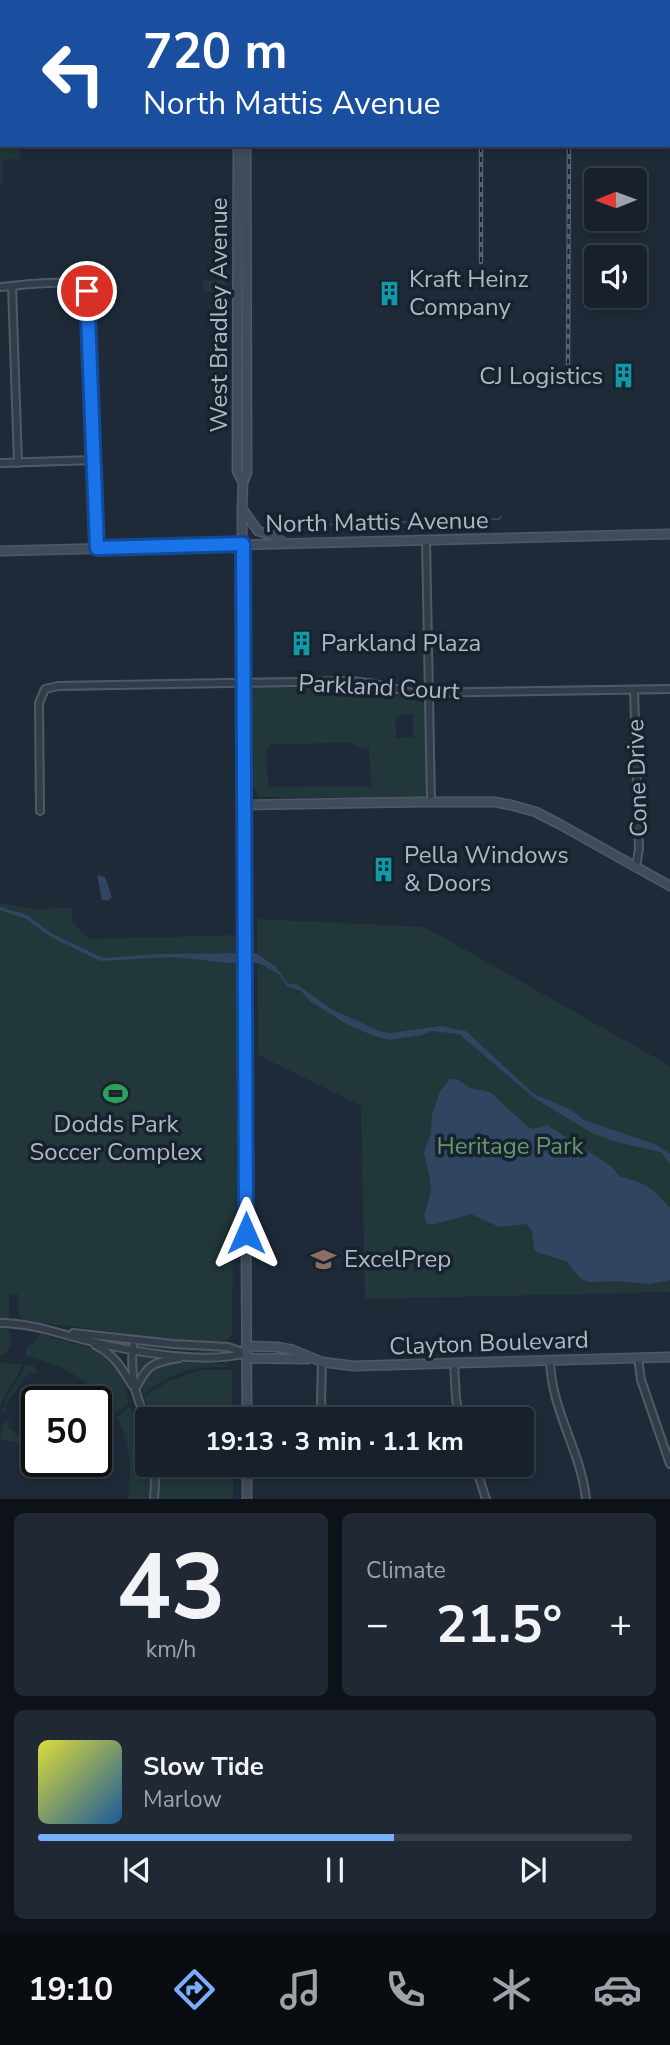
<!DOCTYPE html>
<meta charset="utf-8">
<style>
:root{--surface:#17202b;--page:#202833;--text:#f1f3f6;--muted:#9ea3a9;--line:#363e47;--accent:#7aaefe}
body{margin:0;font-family:"Nunito Sans",sans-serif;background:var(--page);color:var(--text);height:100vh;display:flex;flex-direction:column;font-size:26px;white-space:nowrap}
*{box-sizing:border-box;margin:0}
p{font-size:23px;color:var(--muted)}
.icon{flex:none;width:38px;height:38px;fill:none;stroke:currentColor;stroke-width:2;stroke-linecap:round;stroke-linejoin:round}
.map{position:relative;height:1499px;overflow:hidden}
.panel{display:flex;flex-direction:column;gap:14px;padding:14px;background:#0d1218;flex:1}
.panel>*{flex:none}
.banner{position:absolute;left:0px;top:0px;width:670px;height:147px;box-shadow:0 4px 10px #0003,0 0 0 2px var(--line);background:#1a4fa0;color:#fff;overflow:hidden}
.needle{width:46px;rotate:269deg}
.fabs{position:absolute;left:584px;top:168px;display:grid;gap:14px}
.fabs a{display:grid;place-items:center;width:63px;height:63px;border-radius:7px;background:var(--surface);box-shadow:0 4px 10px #0003,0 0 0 2px var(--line);font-size:35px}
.speed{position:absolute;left:21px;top:1386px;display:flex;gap:14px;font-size:35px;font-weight:700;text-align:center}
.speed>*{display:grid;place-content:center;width:91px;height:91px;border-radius:50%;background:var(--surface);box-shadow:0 4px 10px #0003,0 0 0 2px var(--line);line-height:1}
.speed .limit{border:4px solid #111;border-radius:10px;background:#fff;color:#111}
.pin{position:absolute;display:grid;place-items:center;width:60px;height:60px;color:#fff;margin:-30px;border:4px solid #fff;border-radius:50%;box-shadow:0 2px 7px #0007}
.me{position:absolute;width:77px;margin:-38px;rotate:0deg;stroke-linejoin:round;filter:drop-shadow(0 0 5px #0008)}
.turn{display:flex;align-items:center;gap:24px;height:147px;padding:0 28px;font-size:32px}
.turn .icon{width:91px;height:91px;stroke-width:2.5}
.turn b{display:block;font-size:49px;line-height:60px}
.big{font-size:52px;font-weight:700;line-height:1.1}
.panel .tile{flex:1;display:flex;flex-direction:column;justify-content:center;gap:10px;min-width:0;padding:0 24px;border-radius:10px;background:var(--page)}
.panel .dial{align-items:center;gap:0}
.dial b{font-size:91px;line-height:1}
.song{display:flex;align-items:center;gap:21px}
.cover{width:84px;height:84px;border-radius:10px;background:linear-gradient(135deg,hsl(60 70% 55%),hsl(210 70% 35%))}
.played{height:7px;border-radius:4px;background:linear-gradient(90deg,var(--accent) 60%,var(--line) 60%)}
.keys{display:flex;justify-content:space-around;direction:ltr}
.heat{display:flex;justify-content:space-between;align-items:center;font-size:38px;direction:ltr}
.panel .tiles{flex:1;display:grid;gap:14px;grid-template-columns:1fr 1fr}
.tile:last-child{grid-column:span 2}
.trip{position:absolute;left:135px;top:1407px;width:399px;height:70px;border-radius:7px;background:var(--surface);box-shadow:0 4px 10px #0003,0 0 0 2px var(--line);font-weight:700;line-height:70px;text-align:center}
.tab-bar{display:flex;height:112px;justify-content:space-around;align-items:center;background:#090d11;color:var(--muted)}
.tab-bar .icon{width:49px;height:49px}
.tab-bar .selected{color:var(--accent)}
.tab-bar b{font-size:32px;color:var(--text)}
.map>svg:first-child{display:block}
.green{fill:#21373a;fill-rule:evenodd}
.water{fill:#314561}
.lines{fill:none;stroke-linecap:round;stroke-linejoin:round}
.stream{stroke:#314561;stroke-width:2}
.street-casing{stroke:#505a67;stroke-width:10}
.secondary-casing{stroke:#505a67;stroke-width:11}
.street{stroke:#333c49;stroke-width:6}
.secondary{stroke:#404b5c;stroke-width:8}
.rail-casing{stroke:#546071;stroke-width:4.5}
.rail{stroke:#18212e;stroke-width:2;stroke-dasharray:5;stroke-linecap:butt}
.route-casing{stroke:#114b97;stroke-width:18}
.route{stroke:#1a73e8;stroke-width:12}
.labels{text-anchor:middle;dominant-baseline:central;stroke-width:7;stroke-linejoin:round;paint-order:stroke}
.poi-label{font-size:24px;fill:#adb7c6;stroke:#18212e;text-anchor:start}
.street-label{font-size:24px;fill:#adb7c6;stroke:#18212e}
.park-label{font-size:24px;fill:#63986f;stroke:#18212e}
</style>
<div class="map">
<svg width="670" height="1499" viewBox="0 0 670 1499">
<rect width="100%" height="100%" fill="#1f2a39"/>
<path class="green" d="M0,124L2,145H19L20,159L2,160V185L0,183Z
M226,280L227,291L203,292V281Z
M259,687L364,688L423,702L425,706L427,793L419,799L260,797L251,784V694L255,688ZM413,713V737L396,738L395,717ZM351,743L359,747L369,748L371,786L272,787L268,784L266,749L271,744Z
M0,903L32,909L72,908L73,923L90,939L236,935V1208L233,1254L232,1334L225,1343L182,1341L22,1320L19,1316L18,1294H9V1317L0,1320Z
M257,919L425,927L670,1066V1292L365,1299L361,1106L258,1055Z
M4,1328L11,1334L10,1347L5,1354L0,1355V1329Z
M40,1334L106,1353L122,1374L129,1404L116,1413C92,1382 65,1365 26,1356V1348L35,1342Z
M142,1346L226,1350V1353L141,1348Z
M139,1353L157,1355V1358L141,1371L137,1381L134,1365L136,1355Z
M166,1362L226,1364V1367C189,1366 172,1373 143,1394C140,1375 150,1370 166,1362Z
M0,1363L22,1364C17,1383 1,1393 0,1413Z
M25,1365L34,1366L37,1372L35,1374L30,1371L4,1407L8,1410L3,1413C3,1393 20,1383 25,1365Z
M201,1370H232L233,1419H153L144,1397L170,1380Z
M83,1390L99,1404L110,1419L101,1426L96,1427V1402H79L83,1397L79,1393Z
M130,1407L147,1445V1465H150L151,1469L149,1499H128C132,1469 131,1444 117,1417Z
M7,1421L10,1423L8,1427L28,1442L32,1437L37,1438V1441L26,1444L0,1440L2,1426Z
M160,1465H233V1499H158Z"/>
<path class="water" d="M97,875L105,877L112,897L108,901L102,900Z
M0,907L27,915L51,933L103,958L159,954L256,953L276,967L288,984H296L333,1010L382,1032L392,1033L440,1026L466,1031L534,1094L572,1110L584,1120L657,1145L670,1154V1164L661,1152L616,1142L592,1133L534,1098L459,1034L431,1031L422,1035L389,1040L374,1036L348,1025L310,1001L301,991L287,986L280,975L259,963H229L173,957L100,961L51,937L26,919L0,910Z
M450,1079H457L470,1088L490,1092L528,1127L533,1129L547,1125L611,1166L619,1176C649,1185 648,1185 670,1208V1280L650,1284L616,1281L589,1282L581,1279L566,1261L539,1253L534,1249L532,1231L527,1224L499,1227L471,1214L432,1225L427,1224L424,1216L431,1192L430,1179L424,1153L431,1133L432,1115L440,1091Z"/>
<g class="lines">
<path class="stream" d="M272,524L281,526L499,519L501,517"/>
<defs>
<path id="street" d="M0,44H2
M0,120H2
M12,286L18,463
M0,287C20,286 74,276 87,291L97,548
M0,463L94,460
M426,540L431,802
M634,690L639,849L636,867
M40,811L39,703L45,689L58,686L351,681L375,684L414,693L670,689
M0,1323C30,1323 57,1333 85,1340C128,1351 205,1365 246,1353
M73,1333L173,1344L228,1347L245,1353
M95,1345C114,1354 122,1368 132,1385
M133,1346C130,1374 135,1396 147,1421
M638,1358L641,1380L670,1464
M550,1360C551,1410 581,1451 586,1499
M322,1362L321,1402L324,1419
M454,1364L456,1399L460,1419
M135,1390C148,1363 152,1363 180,1358
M475,1465L486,1499
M154,1499L156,1465"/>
<path id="secondary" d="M238,0V2
M246,2V0
M238,145L237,471L243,483
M246,145L247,472L243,483L242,508L247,1419
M244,511L258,531L275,536L283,543
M0,551L670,534
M244,805L422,802H495L511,805L536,812L561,825L670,886
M246,1346L277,1347L293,1350L322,1362L354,1366L670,1357
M246,1358L308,1359
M247,1465V1499"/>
</defs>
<use href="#street" class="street-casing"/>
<use href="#secondary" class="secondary-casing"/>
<use href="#street" class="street"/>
<use href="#secondary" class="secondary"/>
<defs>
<path id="rail" d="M486,2V0
M639,2L641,0
M481,262V145
M568,364L569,145"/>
</defs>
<use href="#rail" class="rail-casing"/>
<use href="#rail" class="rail"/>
</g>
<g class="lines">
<defs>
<path id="route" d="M87,291L97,548L243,544L246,1233"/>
</defs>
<use href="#route" class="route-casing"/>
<use href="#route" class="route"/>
</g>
<defs>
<symbol id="building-bare" viewBox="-9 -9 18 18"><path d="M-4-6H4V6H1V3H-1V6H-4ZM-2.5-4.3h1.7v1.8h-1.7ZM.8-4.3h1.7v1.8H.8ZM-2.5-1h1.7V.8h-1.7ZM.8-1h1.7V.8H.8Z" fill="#0f9aa8" stroke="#18212e" stroke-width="2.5" paint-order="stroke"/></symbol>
<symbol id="stadium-bare" viewBox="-9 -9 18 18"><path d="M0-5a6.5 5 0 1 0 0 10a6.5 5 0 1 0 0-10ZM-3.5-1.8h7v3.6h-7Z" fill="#2e9e5b" stroke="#18212e" stroke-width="2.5" paint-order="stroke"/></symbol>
<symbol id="school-bare" viewBox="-9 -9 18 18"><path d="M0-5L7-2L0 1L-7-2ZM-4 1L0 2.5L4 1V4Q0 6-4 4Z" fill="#8d6e63" stroke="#18212e" stroke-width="2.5" paint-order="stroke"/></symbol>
</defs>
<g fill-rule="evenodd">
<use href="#building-bare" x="372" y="276" width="35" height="35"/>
<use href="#building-bare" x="606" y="358" width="35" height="35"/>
<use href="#building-bare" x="284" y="626" width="35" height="35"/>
<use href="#building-bare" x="366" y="852" width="35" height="35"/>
<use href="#stadium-bare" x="98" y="1076" width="35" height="35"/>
<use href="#school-bare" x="306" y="1242" width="35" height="35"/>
</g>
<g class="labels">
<g class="poi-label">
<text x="409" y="279">Kraft Heinz<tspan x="409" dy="28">Company</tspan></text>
<text x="603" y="376" text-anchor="end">CJ Logistics</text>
<text x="321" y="643">Parkland Plaza</text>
<text x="404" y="855">Pella Windows<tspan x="404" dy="28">&amp; Doors</tspan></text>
<text x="116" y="1124" text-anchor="middle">Dodds Park<tspan x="116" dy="28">Soccer Complex</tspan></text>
<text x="344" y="1259">ExcelPrep</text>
</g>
<g class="street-label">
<text transform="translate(219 315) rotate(-90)">West Bradley Avenue</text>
<text transform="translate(377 522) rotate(-1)">North Mattis Avenue</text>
<text transform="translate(379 687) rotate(3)">Parkland Court</text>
<text transform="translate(637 778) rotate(-92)">Cone Drive</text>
<text transform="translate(489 1343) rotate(-2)">Clayton Boulevard</text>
</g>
<g class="park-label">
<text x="510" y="1146">Heritage Park</text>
</g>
</g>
</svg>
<div class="fabs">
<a><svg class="needle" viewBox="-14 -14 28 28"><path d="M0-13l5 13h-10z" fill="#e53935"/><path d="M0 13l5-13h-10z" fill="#9ea3a9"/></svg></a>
<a><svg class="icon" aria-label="sound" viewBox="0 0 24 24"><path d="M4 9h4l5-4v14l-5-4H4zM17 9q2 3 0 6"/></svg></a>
</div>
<div class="speed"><div class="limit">50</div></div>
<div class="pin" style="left:87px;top:291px;background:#d93025"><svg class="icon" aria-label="arrive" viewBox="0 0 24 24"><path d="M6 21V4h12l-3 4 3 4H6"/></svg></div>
<svg class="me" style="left:246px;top:1233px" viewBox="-20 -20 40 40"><path d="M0-17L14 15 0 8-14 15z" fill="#1a73e8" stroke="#fff" stroke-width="4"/></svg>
<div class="trip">19:13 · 3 min · 1.1 km</div>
<div class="banner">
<div class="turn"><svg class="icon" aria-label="left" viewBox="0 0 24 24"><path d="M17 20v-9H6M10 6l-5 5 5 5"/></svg><div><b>720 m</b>North Mattis Avenue</div></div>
</div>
</div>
<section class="panel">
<div class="tiles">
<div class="tile dial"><b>43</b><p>km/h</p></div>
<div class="tile"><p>Climate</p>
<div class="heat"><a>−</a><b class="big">21.5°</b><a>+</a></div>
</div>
<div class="tile">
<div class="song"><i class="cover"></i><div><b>Slow Tide</b><p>Marlow</p></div></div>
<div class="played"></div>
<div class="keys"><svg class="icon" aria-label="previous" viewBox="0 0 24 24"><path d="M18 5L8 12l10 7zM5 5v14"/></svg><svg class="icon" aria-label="pause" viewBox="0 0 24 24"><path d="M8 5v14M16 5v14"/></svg><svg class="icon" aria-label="next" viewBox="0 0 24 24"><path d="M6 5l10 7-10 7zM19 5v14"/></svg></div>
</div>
</div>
</section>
<nav class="tab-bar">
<b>19:10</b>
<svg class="icon selected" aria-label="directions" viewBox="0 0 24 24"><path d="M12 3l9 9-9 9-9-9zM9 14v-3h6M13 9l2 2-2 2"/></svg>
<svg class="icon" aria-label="music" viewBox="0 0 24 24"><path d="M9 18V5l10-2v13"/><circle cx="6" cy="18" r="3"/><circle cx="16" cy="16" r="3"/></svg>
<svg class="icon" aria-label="phone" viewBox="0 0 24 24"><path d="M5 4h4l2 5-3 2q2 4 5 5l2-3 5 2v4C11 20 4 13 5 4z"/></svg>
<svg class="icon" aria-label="climate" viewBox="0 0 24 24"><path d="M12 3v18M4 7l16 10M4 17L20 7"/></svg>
<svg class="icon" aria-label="car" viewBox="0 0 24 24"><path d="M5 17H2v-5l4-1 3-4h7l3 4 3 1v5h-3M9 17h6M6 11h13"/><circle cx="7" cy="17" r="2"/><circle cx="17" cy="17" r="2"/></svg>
</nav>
